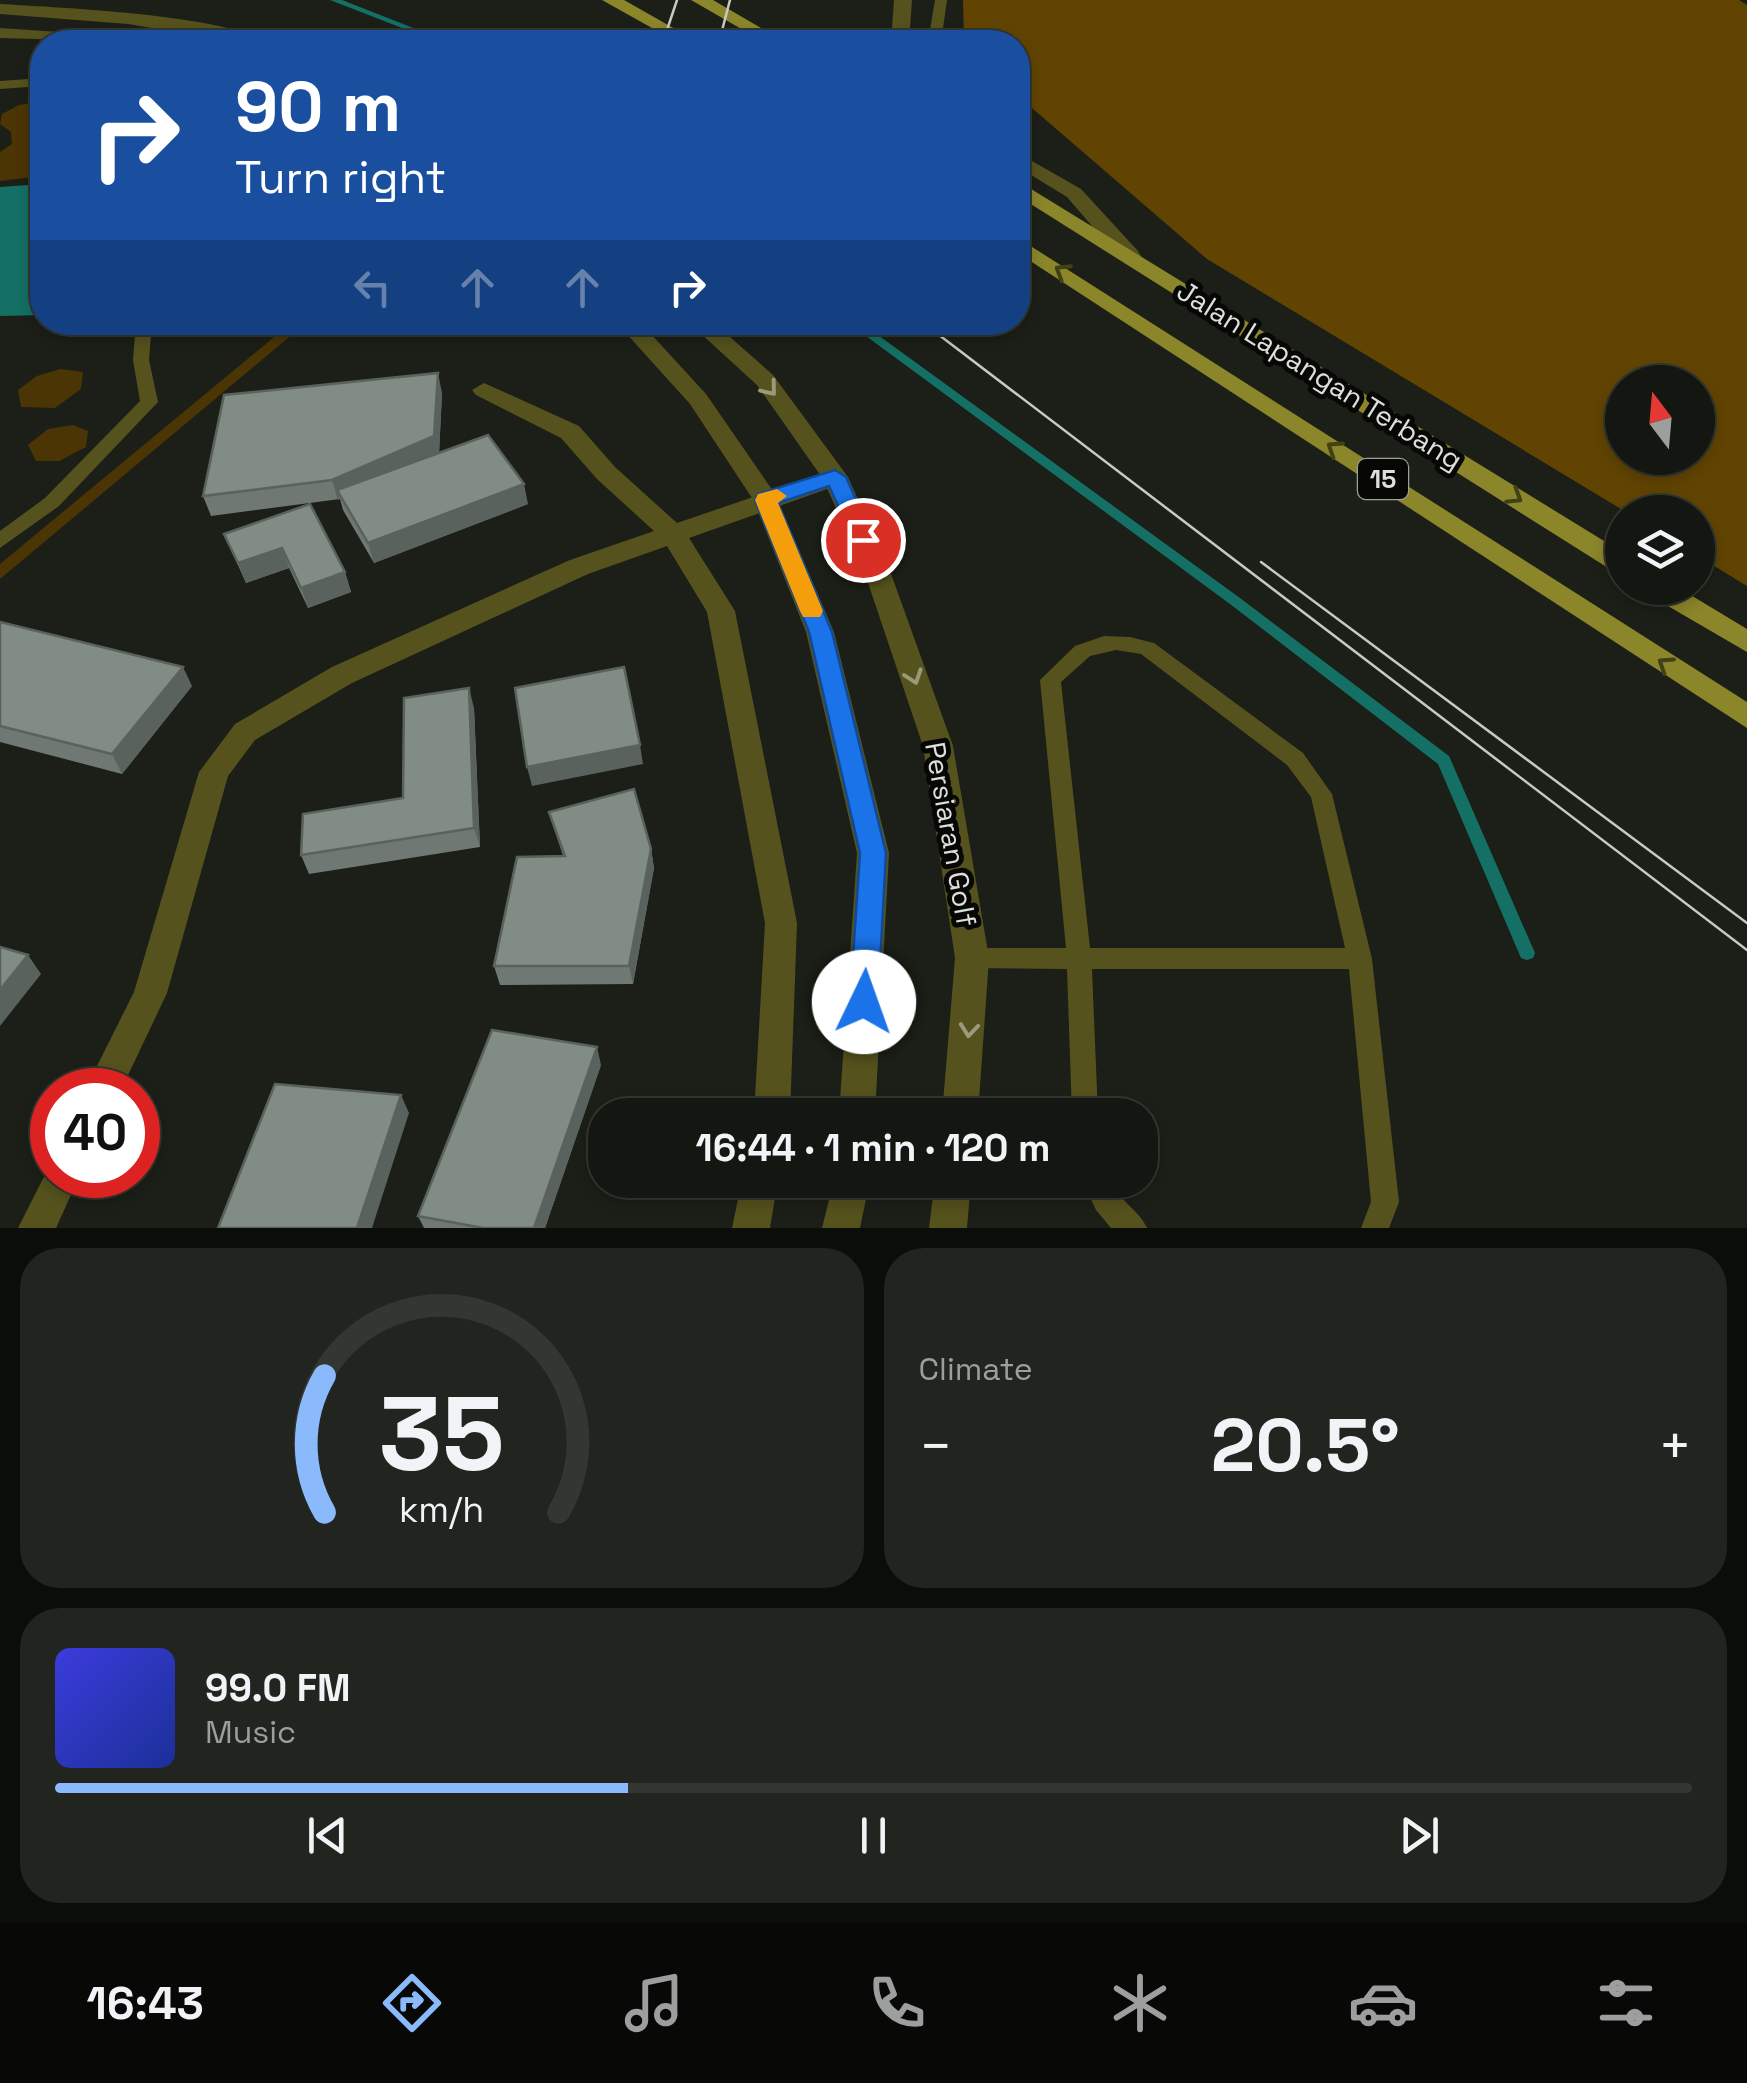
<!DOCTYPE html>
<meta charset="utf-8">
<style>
:root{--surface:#141711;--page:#21241f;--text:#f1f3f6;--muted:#9d9f9f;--line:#333631;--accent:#8abafc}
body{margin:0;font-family:"Space Grotesk",sans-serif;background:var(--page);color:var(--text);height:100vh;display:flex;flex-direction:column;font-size:38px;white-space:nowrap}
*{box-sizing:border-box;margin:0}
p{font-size:32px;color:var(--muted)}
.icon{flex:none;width:55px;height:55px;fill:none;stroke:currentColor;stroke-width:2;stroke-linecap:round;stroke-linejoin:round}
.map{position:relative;height:1228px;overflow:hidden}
.details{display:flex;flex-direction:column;gap:20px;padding:20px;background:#0b0d09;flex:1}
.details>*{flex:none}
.top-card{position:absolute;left:30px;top:30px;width:1000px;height:305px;border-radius:40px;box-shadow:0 5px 15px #0003,0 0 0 2px var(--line);background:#1a4fa0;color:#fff;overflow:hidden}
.needle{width:65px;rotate:344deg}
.tools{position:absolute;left:1605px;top:365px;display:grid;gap:20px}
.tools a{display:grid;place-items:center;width:110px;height:110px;border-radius:50%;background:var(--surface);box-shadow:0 5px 15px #0003,0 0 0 2px var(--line);font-size:50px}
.speed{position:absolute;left:30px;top:1068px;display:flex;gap:20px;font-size:50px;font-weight:700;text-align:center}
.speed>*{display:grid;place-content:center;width:130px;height:130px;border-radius:50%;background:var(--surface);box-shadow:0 5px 15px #0003,0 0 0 2px var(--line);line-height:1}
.speed .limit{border:15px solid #d22;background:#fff;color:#111}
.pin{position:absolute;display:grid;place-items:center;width:85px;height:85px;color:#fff;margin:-42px;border:5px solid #fff;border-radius:50%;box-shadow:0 2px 10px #0007}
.me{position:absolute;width:110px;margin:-55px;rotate:3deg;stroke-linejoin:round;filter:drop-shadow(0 0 8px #0008)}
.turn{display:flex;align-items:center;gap:35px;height:210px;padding:0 40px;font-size:45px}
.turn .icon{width:130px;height:130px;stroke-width:2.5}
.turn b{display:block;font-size:70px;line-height:85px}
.lanes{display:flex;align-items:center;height:95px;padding:0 40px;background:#0003;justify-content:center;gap:50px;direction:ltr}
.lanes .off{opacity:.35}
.big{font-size:75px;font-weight:700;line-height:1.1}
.details .widget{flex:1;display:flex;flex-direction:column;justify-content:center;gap:15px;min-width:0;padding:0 35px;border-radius:40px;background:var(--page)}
.details .dial{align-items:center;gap:0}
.dial svg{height:260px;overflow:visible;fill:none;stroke:var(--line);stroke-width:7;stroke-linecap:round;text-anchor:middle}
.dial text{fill:var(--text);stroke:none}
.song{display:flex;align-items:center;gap:30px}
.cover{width:120px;height:120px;border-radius:15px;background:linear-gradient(135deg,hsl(240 70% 55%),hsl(230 70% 35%))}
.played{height:10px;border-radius:5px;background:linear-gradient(90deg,var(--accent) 35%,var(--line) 35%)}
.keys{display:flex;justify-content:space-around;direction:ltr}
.heat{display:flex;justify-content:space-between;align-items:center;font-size:55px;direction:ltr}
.details .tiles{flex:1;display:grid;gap:20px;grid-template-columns:1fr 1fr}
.widget:last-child{grid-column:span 2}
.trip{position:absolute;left:588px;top:1098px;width:570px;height:100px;border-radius:40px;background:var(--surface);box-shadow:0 5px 15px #0003,0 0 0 2px var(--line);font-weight:700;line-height:100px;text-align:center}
.dock{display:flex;height:160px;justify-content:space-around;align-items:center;background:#080907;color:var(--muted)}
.dock .icon{width:70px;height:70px}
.dock .selected{color:var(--accent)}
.dock b{font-size:45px;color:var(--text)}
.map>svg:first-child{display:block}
.green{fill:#4c3504}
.forest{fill:#614402;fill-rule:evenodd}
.water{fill:#147064}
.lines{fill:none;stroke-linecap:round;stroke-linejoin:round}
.stream{fill:#147064;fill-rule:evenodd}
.service{fill:#55521d;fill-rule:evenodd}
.minor{fill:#55521d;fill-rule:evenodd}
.tertiary{fill:#55521d;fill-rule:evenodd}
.primary{fill:#8b862a;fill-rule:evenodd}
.tram{stroke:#c7cac3;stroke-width:2.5}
.wall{fill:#6f7872}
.shaded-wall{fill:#5a625d}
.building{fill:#818c85;stroke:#5a625d;stroke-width:2.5}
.oneway{stroke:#424116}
.oneway2{stroke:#99997c}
.route{fill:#1a73e8;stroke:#114b97;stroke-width:2.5}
.slow{fill:#f59e0b}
.labels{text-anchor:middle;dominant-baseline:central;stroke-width:10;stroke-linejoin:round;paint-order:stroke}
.shield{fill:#070806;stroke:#9d9f9a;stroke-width:2.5}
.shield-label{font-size:25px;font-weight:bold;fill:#dde0da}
.street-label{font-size:28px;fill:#dde0da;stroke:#070806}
</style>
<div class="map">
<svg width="1747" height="1228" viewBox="0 0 1747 1228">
<rect width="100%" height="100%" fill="#1b1f17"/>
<path class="green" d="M42,101V176L0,181V152L12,144L11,132L0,124L2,114L19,105Z
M291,323H306L0,579V564Z
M60,369L83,372L81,389L55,408L21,407L18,390L37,376Z
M73,425L88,431L86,447L59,461H36L28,445L48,429Z"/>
<path class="forest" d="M963,0H1739L1747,5V586L1698,556V512H1626L1207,259L1018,96V42H964ZM1622,382H1698V458H1622Z"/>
<path class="water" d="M42,184V315L0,316V187Z"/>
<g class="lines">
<path class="stream" d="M330,0H342L449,42H438Z
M847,322H860L1240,598L1449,756L1535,953L1533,958L1527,960L1521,958L1438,764L1230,604Z"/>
<path class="service" d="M935,0H947L941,42H928Z
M42,78V86L0,89V81Z
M136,322H152L149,360L158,402L59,506L0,548V531L45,498L140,401L133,360Z
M1104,636L1130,637L1154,643L1303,753L1332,794L1372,959L1399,1202L1389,1228H1361L1371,1202L1349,969H1092L1098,1115H1072L1067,969L972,968L963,965L960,958L963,951L972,948H1066L1040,680L1075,646ZM1116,650L1141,654L1287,765L1311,797L1345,948H1090L1061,682L1090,656Z
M1082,1180H1108C1118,1199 1139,1210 1147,1228H1111L1096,1210Z"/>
<path class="minor" d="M484,383L579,426L615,467L677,523L835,469L848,477L844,483L689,538L735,611L797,923L790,1115H754L765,923L707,612L667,546L588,574L352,683L255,740L228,776L167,993L121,1090H85L134,992L199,772L235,724L332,667L570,560L654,531L597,479L561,438L476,395L472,390Z
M52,1161V1175H80L56,1228H18Z
M742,1180H778L770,1228H732Z"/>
<path class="tertiary" d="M894,0H912L909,42H891Z
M0,4C51,7 229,15 263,42H235L128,24L0,14Z
M0,28L134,37L143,42L0,38Z
M1018,153L1081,189L1138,251L1141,256L1138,261H1122L1067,197L1018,167Z
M616,322H640L706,394L775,494L834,632L889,853L875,1115H839L857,853L806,632L754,501L690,404Z
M688,322H713L773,375L848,477L890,571L953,746L989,958L978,1115H942L955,958L923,746L864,571L823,479L757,385Z
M834,1180H870L860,1228H822Z
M935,1180H971L967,1228H929Z"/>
<path class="primary" d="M602,0H624L698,42H677Z
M691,0H713L785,42H764Z
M1018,181L1622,552V573L1613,571L1018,196Z
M1018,238L1747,702V728L1018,253Z
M1645,588H1679L1747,629V652L1649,595Z"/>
<path class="tram" d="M663,42L677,0
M719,42L730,0
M922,322L1747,950
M1261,562L1747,923"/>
</g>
<path class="wall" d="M442,393L439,453L528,504L374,563L343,510L340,499L211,516L203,496Z
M224,534L345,572L351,592L308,608L289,568L246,583Z
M0,622L192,686L122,774L0,742Z
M474,708L480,847L309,874L301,855L403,798Z
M549,812L651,849L654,868L633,984L500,985L494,966L563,856Z
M601,1065L545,1228H424L418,1216Z"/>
<path class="shaded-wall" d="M438,373L442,393L439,456L337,490L340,499L338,500L332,480Z
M524,484L528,504L374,563L368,543Z
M282,548L289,568L246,583L238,563Z
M345,572L351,592L308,608L301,588Z
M183,667L192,686L122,774L112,754Z
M469,688L474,708L480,847L474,828Z
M640,745L643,764L532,786L527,767Z
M651,849L654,868L633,984L629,966Z
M28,955L41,974L0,1026V990Z
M597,1047L601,1065L545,1228H534Z
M401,1095L409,1113L372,1228H357Z"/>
<path class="building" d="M438,373L434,436L332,480L203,496L224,395Z
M488,435L524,484L368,543L337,490Z
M310,504L345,572L301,588L282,548L238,563L224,534Z
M0,622L183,667L112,754L0,726Z
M624,667L640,745L527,767L515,688Z
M469,688L474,828L301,855L303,814L403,798L404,698Z
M634,789L651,849L629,966H494L517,857L565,856L549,812Z
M0,947L28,955L0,990Z
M492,1030L597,1047L534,1228H483L418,1216Z
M275,1084L401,1095L357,1228H218Z"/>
<defs><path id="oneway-chevron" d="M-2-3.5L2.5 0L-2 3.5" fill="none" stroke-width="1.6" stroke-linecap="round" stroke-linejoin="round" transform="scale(2.5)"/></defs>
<g class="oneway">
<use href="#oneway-chevron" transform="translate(1062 271) rotate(-148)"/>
<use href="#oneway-chevron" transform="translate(1334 448) rotate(-147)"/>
<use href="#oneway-chevron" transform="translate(1515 497) rotate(32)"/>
<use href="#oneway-chevron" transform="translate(1665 664) rotate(-147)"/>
</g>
<g class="oneway2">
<use href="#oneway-chevron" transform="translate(770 389) rotate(51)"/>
<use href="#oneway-chevron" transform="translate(914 677) rotate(71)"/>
<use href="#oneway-chevron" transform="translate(969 1030) rotate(96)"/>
</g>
<path class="route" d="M835,470L846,477L874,540L871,545H856L829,486L778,503L832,632L886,853L878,1002L874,1011L864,1015L854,1011L850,1002L860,853L809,632L755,500L758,494Z"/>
<path class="slow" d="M777,489L787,496L778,503L823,611L820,617H803L800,611L755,500L758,494Z"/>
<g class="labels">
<rect class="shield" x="1358" y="459" width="50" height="40" rx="8"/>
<g class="shield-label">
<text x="1383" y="479">15</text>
</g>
<g class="street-label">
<text transform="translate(1320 375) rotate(32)">Jalan Lapangan Terbang</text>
<text transform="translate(951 834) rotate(80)">Persiaran Golf</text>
</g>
</g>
</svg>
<div class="tools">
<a><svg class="needle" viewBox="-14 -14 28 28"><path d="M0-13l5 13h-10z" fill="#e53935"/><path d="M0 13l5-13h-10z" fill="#9d9f9f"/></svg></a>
<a><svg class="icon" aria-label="layers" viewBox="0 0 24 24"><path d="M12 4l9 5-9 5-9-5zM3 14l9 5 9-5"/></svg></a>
</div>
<div class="speed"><div class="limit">40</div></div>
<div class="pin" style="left:863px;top:540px;background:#d93025"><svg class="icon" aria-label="arrive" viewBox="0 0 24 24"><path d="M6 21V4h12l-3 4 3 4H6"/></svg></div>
<svg class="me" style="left:864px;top:1002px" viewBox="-20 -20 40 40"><circle r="19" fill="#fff"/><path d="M0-13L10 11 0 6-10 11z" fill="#1a73e8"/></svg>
<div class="trip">16:44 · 1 min · 120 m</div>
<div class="top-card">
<div class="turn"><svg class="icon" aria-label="right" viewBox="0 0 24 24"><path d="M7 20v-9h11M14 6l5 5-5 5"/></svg><div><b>90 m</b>Turn right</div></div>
<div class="lanes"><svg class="icon off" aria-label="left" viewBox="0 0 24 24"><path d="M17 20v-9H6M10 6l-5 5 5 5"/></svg><svg class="icon off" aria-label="ahead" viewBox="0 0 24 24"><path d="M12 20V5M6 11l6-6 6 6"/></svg><svg class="icon off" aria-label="ahead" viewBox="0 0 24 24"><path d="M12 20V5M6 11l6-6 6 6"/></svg><svg class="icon" aria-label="right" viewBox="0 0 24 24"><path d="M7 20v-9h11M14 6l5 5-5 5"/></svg></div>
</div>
</div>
<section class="details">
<div class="tiles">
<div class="widget dial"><svg viewBox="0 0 100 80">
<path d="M14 69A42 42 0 1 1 86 69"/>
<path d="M14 69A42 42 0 0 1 14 27" stroke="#8abafc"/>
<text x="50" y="56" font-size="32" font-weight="700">35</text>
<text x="50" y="72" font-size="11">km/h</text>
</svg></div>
<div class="widget"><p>Climate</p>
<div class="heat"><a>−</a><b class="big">20.5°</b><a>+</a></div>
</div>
<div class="widget">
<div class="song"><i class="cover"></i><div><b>99.0 FM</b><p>Music</p></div></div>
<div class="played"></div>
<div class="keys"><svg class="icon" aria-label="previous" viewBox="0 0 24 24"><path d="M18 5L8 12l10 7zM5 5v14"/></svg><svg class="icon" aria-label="pause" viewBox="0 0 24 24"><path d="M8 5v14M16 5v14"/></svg><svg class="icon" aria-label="next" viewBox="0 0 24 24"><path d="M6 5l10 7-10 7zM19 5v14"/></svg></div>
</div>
</div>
</section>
<nav class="dock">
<b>16:43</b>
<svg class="icon selected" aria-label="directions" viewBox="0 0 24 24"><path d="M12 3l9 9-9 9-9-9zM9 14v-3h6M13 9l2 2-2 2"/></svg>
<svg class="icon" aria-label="music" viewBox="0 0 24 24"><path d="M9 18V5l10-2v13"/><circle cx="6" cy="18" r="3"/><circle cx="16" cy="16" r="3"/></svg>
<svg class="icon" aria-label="phone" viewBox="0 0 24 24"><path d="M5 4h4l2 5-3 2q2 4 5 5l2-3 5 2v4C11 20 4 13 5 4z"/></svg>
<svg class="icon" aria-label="climate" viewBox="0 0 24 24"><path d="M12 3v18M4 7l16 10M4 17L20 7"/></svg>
<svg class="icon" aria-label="car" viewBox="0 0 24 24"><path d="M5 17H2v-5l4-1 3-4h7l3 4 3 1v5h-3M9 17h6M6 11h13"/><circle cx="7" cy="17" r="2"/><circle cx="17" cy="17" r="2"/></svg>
<svg class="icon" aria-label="filters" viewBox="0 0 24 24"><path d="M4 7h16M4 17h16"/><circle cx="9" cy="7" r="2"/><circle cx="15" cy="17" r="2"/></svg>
</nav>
